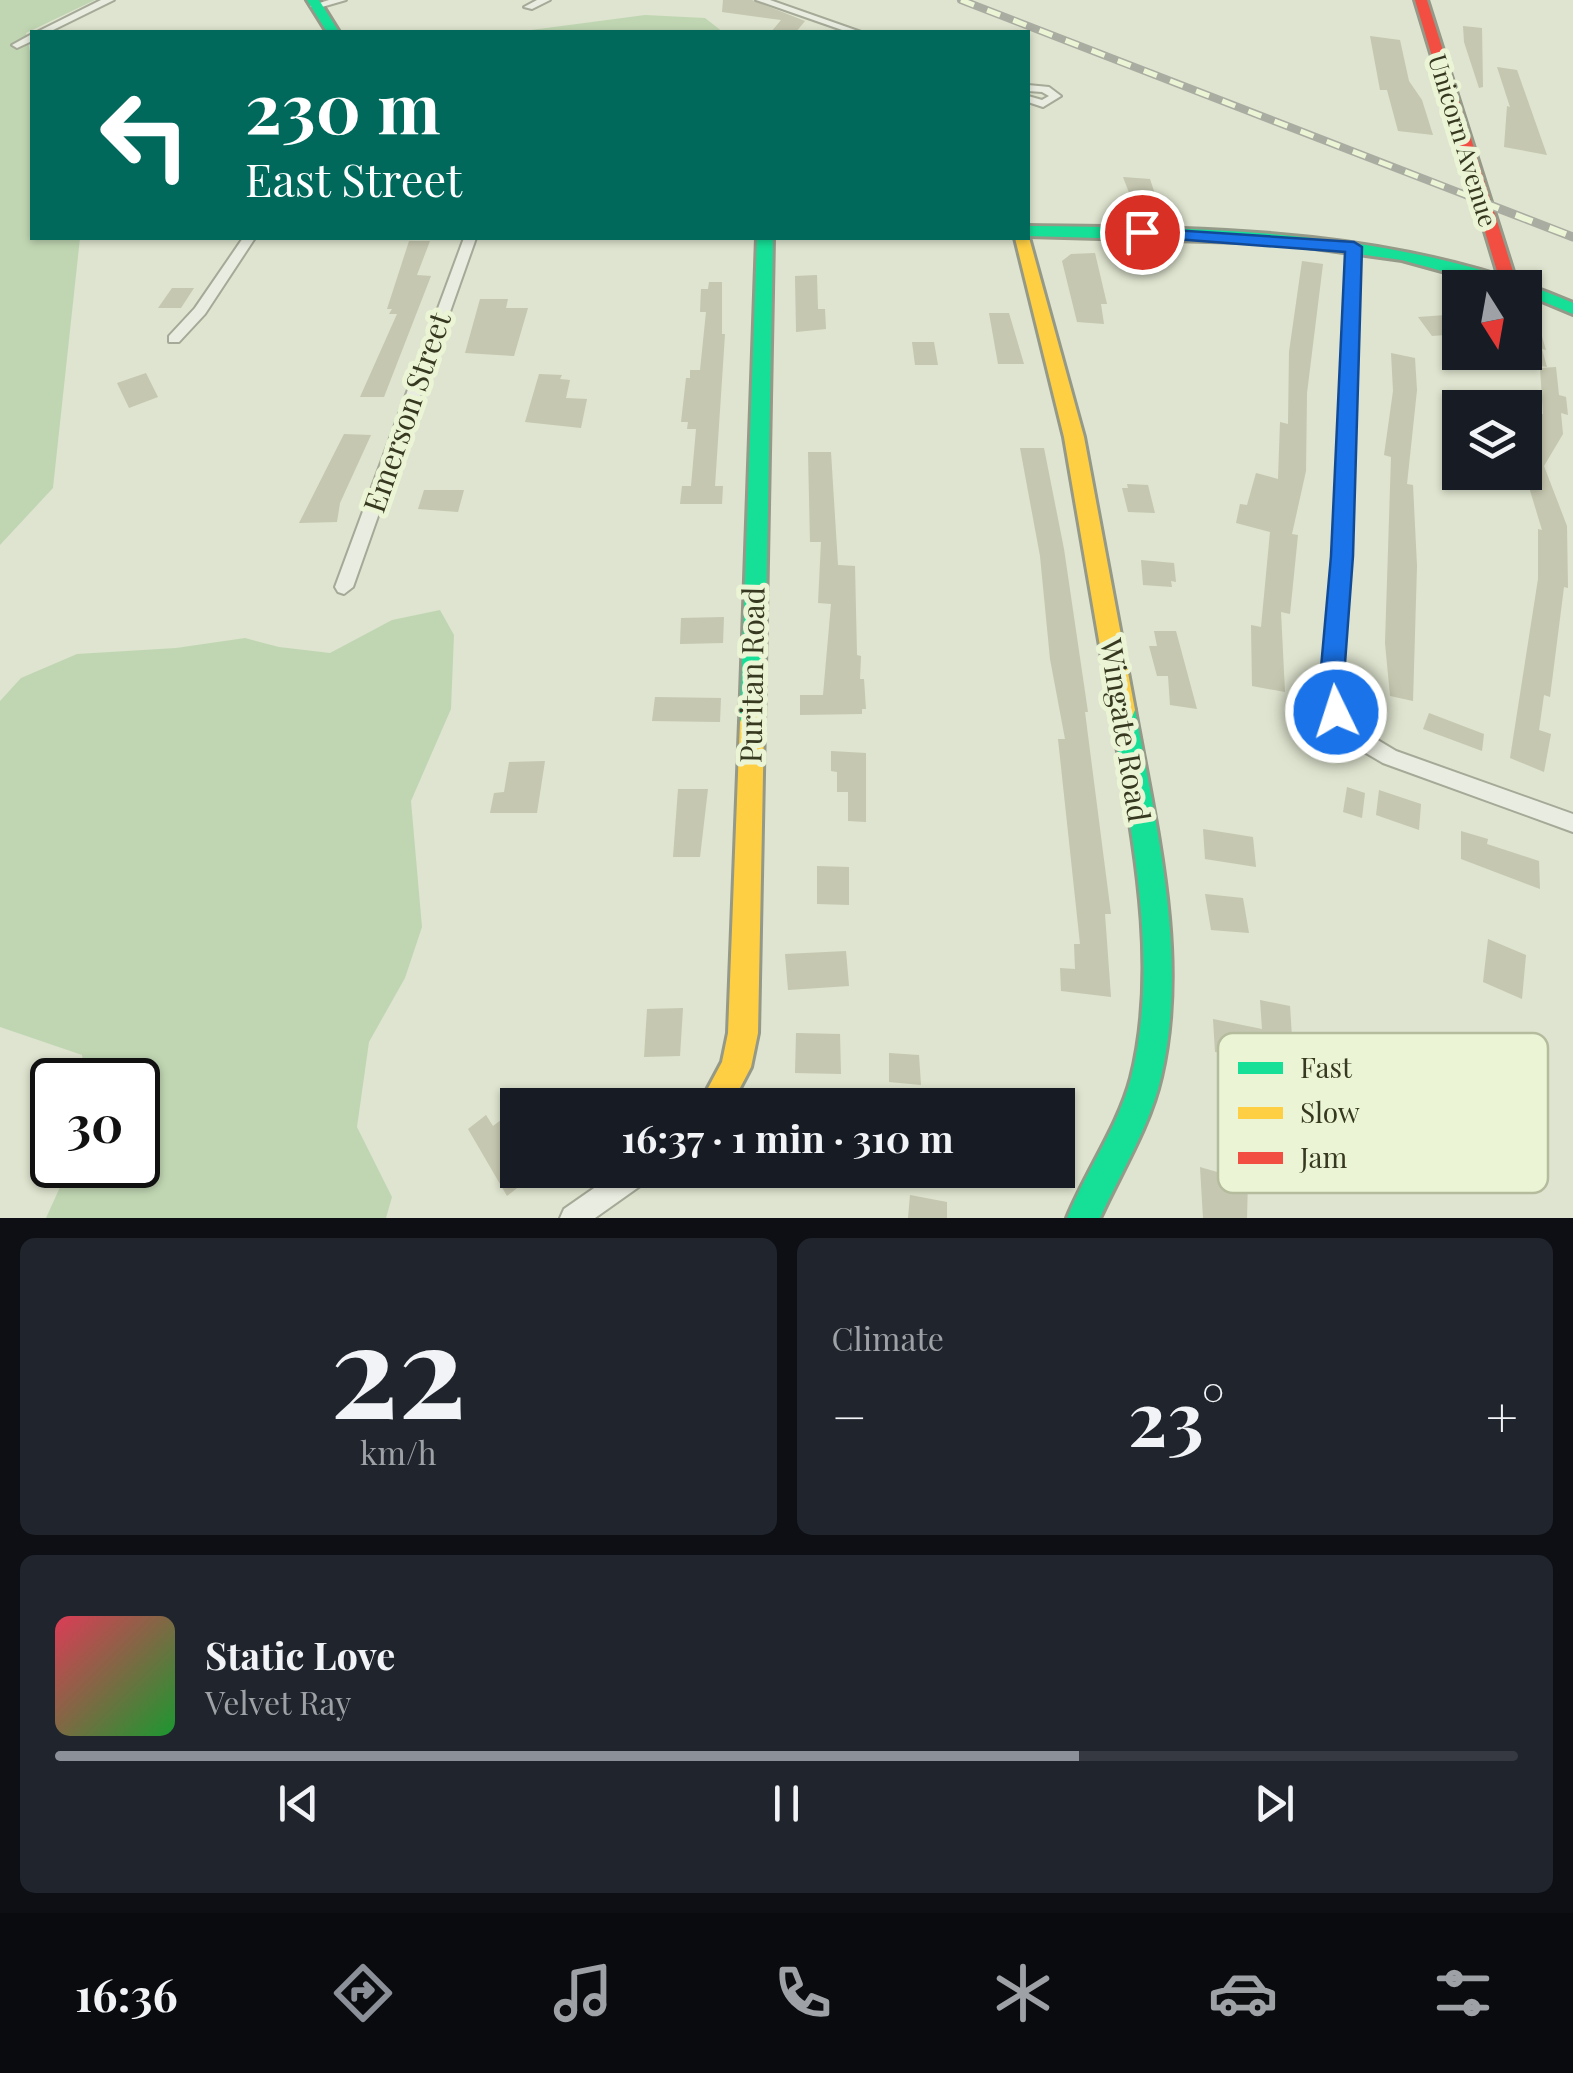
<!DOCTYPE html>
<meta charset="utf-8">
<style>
:root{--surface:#171b24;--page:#20242c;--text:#f1f3f6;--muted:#9ea1a6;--line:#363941;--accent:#8c9099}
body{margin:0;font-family:"Playfair Display",serif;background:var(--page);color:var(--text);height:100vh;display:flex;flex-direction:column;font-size:38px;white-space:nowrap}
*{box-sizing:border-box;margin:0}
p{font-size:32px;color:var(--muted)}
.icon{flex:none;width:55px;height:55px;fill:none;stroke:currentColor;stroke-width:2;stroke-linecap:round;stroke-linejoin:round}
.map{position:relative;height:1218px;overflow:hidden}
.side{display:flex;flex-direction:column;gap:20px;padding:20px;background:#0d0f14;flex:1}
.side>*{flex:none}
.top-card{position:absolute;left:30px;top:30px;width:1000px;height:210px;border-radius:0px;box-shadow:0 2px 8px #0004;background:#00695c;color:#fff;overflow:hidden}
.needle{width:65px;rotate:169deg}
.controls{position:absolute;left:1442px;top:270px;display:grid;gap:20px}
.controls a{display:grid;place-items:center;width:100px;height:100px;border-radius:0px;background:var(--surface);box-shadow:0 2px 8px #0004;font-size:50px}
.speed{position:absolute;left:30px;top:1058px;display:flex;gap:20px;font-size:50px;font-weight:700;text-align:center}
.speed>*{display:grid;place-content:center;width:130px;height:130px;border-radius:50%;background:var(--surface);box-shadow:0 2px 8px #0004;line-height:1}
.speed .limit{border:5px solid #111;border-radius:15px;background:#fff;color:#111}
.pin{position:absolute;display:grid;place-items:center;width:85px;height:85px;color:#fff;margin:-42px;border:5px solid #fff;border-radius:50%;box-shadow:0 2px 10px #0007}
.me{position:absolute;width:110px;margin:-55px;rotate:356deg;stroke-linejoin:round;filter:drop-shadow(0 0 8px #0008)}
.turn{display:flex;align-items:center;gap:35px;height:210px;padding:0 50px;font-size:45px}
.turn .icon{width:130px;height:130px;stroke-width:2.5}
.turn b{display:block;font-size:70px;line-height:85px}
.big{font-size:75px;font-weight:700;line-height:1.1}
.side .card{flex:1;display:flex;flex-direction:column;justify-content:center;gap:15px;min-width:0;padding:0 35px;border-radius:15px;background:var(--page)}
.side .dial{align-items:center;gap:0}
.dial b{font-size:130px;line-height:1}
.song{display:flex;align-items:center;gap:30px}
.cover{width:120px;height:120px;border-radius:15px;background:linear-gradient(135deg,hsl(350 70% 55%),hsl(130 70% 35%))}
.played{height:10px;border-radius:5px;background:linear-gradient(90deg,var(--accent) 70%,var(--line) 70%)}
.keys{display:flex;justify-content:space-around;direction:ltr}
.heat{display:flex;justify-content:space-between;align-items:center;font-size:55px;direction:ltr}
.side .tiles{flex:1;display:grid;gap:20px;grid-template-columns:1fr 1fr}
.card:last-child{grid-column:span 2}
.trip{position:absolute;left:500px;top:1088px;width:575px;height:100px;border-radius:0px;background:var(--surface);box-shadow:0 2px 8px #0004;font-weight:700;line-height:100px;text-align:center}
.tab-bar{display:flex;height:160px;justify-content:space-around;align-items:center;background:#090b0e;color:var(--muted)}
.tab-bar .icon{width:70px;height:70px}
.tab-bar .current{color:var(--accent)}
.tab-bar b{font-size:45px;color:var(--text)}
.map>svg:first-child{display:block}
.green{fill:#c0d6b2}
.building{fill:#c5c7b0}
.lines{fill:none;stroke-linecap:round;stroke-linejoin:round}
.street-casing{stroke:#a5a997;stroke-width:4}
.fast-casing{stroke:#959988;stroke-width:6}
.slow-casing{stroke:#959988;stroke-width:6}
.jam-casing{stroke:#959988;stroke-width:6}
.street{fill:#e9ece0;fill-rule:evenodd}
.fast{fill:#16e098;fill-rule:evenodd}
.slow{fill:#ffcf43;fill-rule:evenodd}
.jam{fill:#f24e42;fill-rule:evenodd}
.rail-far1-casing{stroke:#a9aca0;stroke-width:8}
.rail-casing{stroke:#a9aca0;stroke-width:9}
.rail-far1{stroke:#ebf4d5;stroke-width:5;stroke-dasharray:14;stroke-linecap:butt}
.rail{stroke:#ebf4d5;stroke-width:6;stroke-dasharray:18;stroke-linecap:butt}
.route{fill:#1a73e8;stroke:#114b97;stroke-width:2.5}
.labels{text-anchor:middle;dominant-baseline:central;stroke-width:10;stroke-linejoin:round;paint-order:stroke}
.far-street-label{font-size:25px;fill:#36381f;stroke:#ebf4d5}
.street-label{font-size:30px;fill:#36381f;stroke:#ebf4d5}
.key{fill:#ebf4d5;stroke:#b5bc9e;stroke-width:2.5}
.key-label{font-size:28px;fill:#36381f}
</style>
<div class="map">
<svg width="1573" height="1218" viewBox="0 0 1573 1218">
<rect width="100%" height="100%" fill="#dee4cf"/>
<path class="green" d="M0,0H95L26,33L32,61V238H80L53,488L0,545Z
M645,15L705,18L723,32H516Z
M440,610L454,635L451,709L411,801L422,927L405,978L369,1042L357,1127L392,1197L386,1218H46L70,1165H138V1080H86L82,1055L0,1027V701L21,678L77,654L176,648L245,638L279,647L330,653L392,620Z"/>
<path class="building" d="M723,0H752L805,21L796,32H771L781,20L722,12Z
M1463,26L1482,28L1483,87L1479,88L1464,42Z
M1370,36L1400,40L1409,81L1422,100L1433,135L1398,131L1387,90H1380Z
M1497,67L1517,70L1547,155L1504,147L1507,106L1510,107Z
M1123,177L1150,179L1161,212L1136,211Z
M409,241H430L417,275L431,276L384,397H360L397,314H389L392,309H387Z
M1095,253L1107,304H1101L1104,324L1077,322L1062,261L1071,254Z
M1302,261L1323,264L1307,393L1306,471L1292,534L1298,535L1290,614L1281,612L1285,692L1252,686L1251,625L1261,627L1270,532L1236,523L1240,504L1247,505L1256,473L1278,479L1280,422L1288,424L1289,352Z
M817,275L818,309H825L826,329L796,332L795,276Z
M709,282H722V334H725L715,486H723L722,504H680L682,486H691L696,429H687L688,422H681L686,378H690V370H700L706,312H700L701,289H708Z
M172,288H194L181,308H158Z
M480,299H508L506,308H528L514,356L465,353Z
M1525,299L1532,302L1546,350L1542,349L1547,367L1525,364Z
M989,313H1009L1024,364H998Z
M1460,314V334L1432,336L1418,317Z
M912,342H934L938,365H915Z
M1391,353L1415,358L1417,390L1407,484L1413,485L1417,566L1413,701L1390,696L1385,643L1391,457L1384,455L1393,391Z
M1556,367L1559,395L1566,397L1568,415L1561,413L1563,434L1544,466L1567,526L1568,588L1564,587L1550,697L1544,695L1539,730L1551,734L1544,772L1510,758L1538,579V529L1542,530L1525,474V443L1538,423L1537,413L1543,414L1540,368Z
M146,373L158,397L129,408L117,383Z
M539,374L562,375L560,379L570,380L566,398L587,399L581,428L525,422Z
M344,434L371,435L340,503L337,522L299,523Z
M1020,448H1044L1064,549L1088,712H1085L1111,914H1105L1111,997L1061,991L1060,968L1075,969L1074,944H1080L1058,739H1065L1050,659L1040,556Z
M808,452H831L838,565L855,566L857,655L861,656L860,679H864L866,709H862V714L800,715V695H823L831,604L818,603L821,542H810Z
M1127,484L1148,485L1155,513L1128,512L1122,488H1128Z
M424,490H464L458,512L418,509Z
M1141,560L1174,563L1176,582L1171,581L1172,587L1143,585Z
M724,617L723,643L680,644L681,618Z
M1154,631H1176L1197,709L1170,705L1168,676H1157L1149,646H1157Z
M655,697L721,698L720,722L652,721Z
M1429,713L1484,734L1482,751L1423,729Z
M831,751L866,753V822L848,821V792H837V772L831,771Z
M545,761L537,813H490L494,793L504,792L509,762Z
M1347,787L1365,793L1362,818L1343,812Z
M678,789H708L700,857H673Z
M1379,790L1421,804L1419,830L1376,815Z
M1203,829L1253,837L1256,867L1205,859Z
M1461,831L1488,839L1487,844L1539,861L1540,889L1461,859Z
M817,866L849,867V905L817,904Z
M1205,894L1243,898L1249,933L1211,930Z
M1488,939L1526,955L1522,999L1483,982Z
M846,951L849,986L788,990L785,954Z
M1260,1000L1290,1006L1292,1037L1281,1035L1283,1060L1275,1058L1276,1069L1228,1060V1054L1215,1052L1213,1019L1262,1029Z
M683,1008L680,1056L644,1057L647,1009Z
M796,1033L840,1034L841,1074L795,1073Z
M889,1053L919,1055L921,1085L889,1082Z
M518,1107V1170H540L507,1196L468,1129L486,1115L493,1126Z
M1200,1167L1248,1181L1247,1218H1203Z
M910,1195L947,1202V1218H908Z"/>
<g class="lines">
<defs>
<path id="street" d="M101,0H114L49,32H37Z
M329,0H346L315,9L310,6Z
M537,0H550L532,9L524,7Z
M756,0H770L861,32H848Z
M32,34V41L17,48L12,45Z
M1028,85L1049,87L1061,96L1043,107L1028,102V96L1042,100L1049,96L1042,92L1028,91Z
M243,238H255L205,314L179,342H169V336L195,308Z
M464,238H476L353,587L344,594L338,592L335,587Z
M1354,243L1360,247L1350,556L1340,691L1347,713L1356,727L1396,751L1573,814V832L1383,763L1342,739L1328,713L1322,691L1334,556L1348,247Z
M620,1170H653L650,1179L595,1218H560L564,1209Z"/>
<path id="fast" d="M307,0H319L339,32H327Z
M1028,226C1212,228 1401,228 1573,303V314L1525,294V288H1504L1402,260L1278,243L1028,236Z
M757,238H773L764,722L761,729L752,732L743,729L740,722Z
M1123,700L1132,703L1135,710C1156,827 1189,958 1161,1077C1150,1126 1121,1172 1100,1218H1067C1086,1171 1118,1127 1131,1078C1161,960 1130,827 1111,710L1114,703Z"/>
<path id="slow" d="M1028,234L1084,437L1135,710L1132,717L1123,720L1114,717L1111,710L1064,437L1015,238H1028Z
M752,712L761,715L764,722L758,1033L751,1067L731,1105H699L722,1062L728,1033L740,722L743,715Z"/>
<path id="jam" d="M1415,0H1427L1516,281L1514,285L1508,286L1500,281Z"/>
</defs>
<use href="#street" class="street-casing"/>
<use href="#fast" class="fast-casing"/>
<use href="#slow" class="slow-casing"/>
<use href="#jam" class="jam-casing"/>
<use href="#street" class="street"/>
<use href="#fast" class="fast"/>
<use href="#slow" class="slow"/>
<use href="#jam" class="jam"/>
<defs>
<path id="rail-far1" d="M961,0L1489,204"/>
<path id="rail" d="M1482,202L1573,237"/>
</defs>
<use href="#rail-far1" class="rail-far1-casing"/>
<use href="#rail" class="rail-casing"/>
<use href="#rail-far1" class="rail-far1"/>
<use href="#rail" class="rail"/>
</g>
<path class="route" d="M1142,228L1354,242L1362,247L1353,556L1343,690L1349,712L1345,720L1336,723L1328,720L1319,690L1331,556L1345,252L1137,236V229Z"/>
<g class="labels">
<g class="far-street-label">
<text transform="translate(1464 140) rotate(73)">Unicorn Avenue</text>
</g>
<g class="street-label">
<text transform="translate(406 412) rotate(-71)">Emerson Street</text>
<text transform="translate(751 675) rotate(-89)">Puritan Road</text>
<text transform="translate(1126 730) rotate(81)">Wingate Road</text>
</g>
</g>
<rect x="1218" y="1033" width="330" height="160" rx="15" class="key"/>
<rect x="1238" y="1062" width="45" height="12" fill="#16e098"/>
<rect x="1238" y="1107" width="45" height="12" fill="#ffcf43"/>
<rect x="1238" y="1152" width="45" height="12" fill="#f24e42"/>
<g class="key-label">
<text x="1300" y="1078">Fast</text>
<text x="1300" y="1123">Slow</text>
<text x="1300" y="1168">Jam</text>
</g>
</svg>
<div class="controls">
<a><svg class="needle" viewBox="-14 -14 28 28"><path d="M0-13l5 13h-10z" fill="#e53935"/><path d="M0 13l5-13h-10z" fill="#9ea1a6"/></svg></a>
<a><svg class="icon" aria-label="layers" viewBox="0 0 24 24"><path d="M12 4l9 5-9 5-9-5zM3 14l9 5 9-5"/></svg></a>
</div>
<div class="speed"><div class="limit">30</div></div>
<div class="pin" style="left:1142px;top:232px;background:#d93025"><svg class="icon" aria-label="arrive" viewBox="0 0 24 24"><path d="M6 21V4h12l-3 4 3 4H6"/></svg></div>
<svg class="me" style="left:1336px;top:712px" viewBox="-20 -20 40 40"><circle r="17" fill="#1a73e8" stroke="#fff" stroke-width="3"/><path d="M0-11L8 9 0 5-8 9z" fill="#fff"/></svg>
<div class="trip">16:37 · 1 min · 310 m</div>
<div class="top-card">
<div class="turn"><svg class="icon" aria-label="left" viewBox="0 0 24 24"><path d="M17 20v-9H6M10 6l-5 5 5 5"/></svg><div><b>230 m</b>East Street</div></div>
</div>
</div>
<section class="side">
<div class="tiles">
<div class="card dial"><b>22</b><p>km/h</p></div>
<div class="card"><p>Climate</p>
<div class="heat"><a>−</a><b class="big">23°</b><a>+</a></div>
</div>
<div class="card">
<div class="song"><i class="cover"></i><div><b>Static Love</b><p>Velvet Ray</p></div></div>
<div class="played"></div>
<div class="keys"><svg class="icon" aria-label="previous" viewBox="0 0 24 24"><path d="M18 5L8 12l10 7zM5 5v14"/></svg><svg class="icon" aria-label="pause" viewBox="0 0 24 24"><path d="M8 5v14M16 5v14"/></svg><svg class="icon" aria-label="next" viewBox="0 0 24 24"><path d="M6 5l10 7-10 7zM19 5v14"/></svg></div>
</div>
</div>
</section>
<nav class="tab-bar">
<b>16:36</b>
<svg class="icon current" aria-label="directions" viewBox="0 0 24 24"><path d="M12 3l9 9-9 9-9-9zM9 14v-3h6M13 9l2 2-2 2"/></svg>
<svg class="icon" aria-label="music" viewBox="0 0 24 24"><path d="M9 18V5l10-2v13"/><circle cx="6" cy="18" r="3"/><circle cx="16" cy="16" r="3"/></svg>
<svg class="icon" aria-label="phone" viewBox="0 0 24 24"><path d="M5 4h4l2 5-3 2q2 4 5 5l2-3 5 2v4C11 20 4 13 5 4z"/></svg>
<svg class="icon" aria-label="climate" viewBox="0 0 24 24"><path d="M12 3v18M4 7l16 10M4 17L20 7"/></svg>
<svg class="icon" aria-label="car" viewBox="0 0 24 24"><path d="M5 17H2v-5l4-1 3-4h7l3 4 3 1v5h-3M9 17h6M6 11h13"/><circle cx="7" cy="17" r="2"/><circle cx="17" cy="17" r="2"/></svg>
<svg class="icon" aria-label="filters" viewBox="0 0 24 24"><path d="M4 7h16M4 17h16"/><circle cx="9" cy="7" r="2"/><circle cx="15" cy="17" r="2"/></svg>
</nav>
